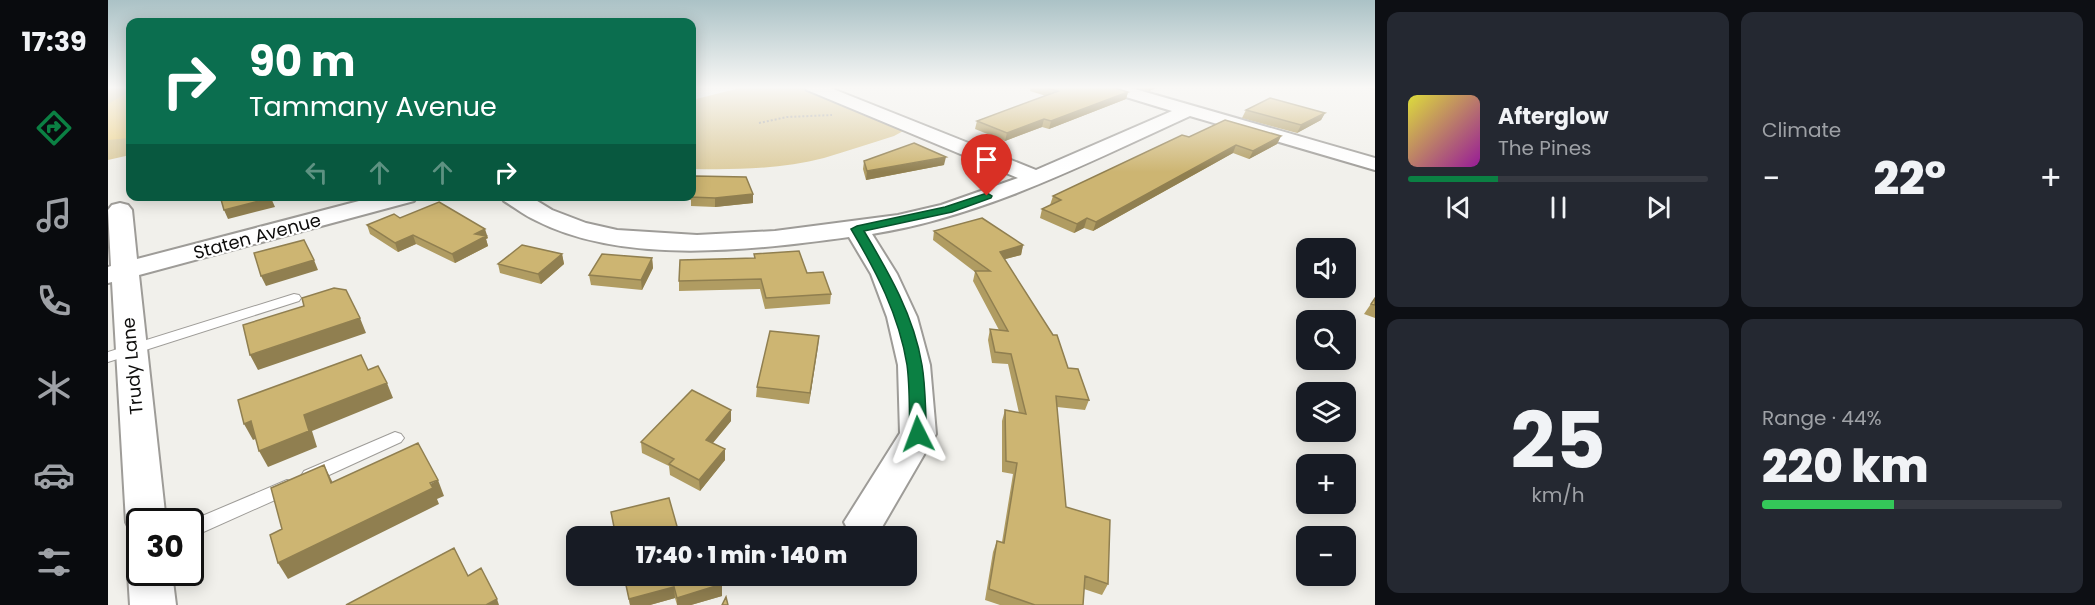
<!DOCTYPE html>
<meta charset="utf-8">
<style>
:root{--surface:#171b24;--page:#242831;--text:#f1f3f6;--muted:#9ea1a6;--line:#363941;--accent:#0b8043}
body{margin:0;font-family:Poppins,sans-serif;background:var(--page);color:var(--text);height:100vh;display:flex;flex-direction:column;font-size:22px;white-space:nowrap}
*{box-sizing:border-box;margin:0}
p{font-size:20px;color:var(--muted)}
.icon{flex:none;width:33px;height:33px;fill:none;stroke:currentColor;stroke-width:2;stroke-linecap:round;stroke-linejoin:round}
.map{position:relative;flex:1;overflow:hidden}
.panel{display:flex;flex-direction:column;gap:12px;padding:12px;background:#0d0f14;width:720px}
.panel>*{flex:none}
.guide{position:absolute;left:18px;top:18px;width:570px;height:183px;border-radius:12px;box-shadow:0 3px 15px #0003;background:#0b6e4f;color:#fff;overflow:hidden}
.fabs{position:absolute;left:1188px;top:238px;display:grid;gap:12px}
.fabs a{display:grid;place-items:center;width:60px;height:60px;border-radius:12px;background:var(--surface);box-shadow:0 3px 15px #0003;font-size:30px}
.speed{position:absolute;left:18px;top:508px;display:flex;gap:12px;font-size:30px;font-weight:700;text-align:center}
.speed>*{display:grid;place-content:center;width:78px;height:78px;border-radius:50%;background:var(--surface);box-shadow:0 3px 15px #0003;line-height:1}
.speed .limit{border:3px solid #111;border-radius:9px;background:#fff;color:#111}
.pin{position:absolute;display:grid;place-items:center;width:51px;height:51px;color:#fff;margin:-62px -26px;border-radius:50% 50% 50% 0;rotate:-45deg;box-shadow:0 0 6px #0007}
.pin .icon{rotate:45deg}
.me{position:absolute;width:66px;margin:-33px;rotate:357deg;stroke-linejoin:round;filter:drop-shadow(0 0 4px #0008)}
.turn{display:flex;align-items:center;gap:21px;height:126px;padding:0 24px;font-size:27px}
.turn .icon{width:78px;height:78px;stroke-width:2.5}
.turn b{display:block;font-size:42px;line-height:51px}
.lanes{display:flex;align-items:center;height:57px;padding:0 24px;background:#0003;justify-content:center;gap:30px;direction:ltr}
.lanes .off{opacity:.35}
.big{font-size:45px;font-weight:800;line-height:1.1}
.panel .tile{flex:1;display:flex;flex-direction:column;justify-content:center;gap:9px;min-width:0;padding:0 21px;border-radius:12px;background:var(--page)}
.panel .dial{align-items:center;gap:0}
.dial b{font-size:78px;line-height:1}
.song{display:flex;align-items:center;gap:18px}
.cover{width:72px;height:72px;border-radius:9px;background:linear-gradient(135deg,hsl(60 70% 55%),hsl(300 70% 35%))}
.played{height:6px;border-radius:3px;background:linear-gradient(90deg,var(--accent) 30%,var(--line) 30%)}
.keys{display:flex;justify-content:space-around;direction:ltr}
.heat{display:flex;justify-content:space-between;align-items:center;font-size:33px;direction:ltr}
.charge{height:9px;border-radius:4px;background:linear-gradient(90deg,#34c759 44%,var(--line) 0)}
.panel .tiles{flex:1;display:grid;gap:12px;grid-template-columns:repeat(2,1fr)}
.trip{position:absolute;left:458px;top:526px;width:351px;height:60px;border-radius:12px;background:var(--surface);box-shadow:0 3px 15px #0003;font-weight:800;line-height:60px;text-align:center}
main{display:flex;flex:1;min-height:0}
.menu{display:flex;flex-direction:column;width:108px;justify-content:space-around;align-items:center;background:#090b0e;color:var(--muted)}
.menu .icon{width:42px;height:42px}
.menu .current{color:var(--accent)}
.menu b{font-size:27px;color:var(--text)}
.map>svg:first-child{display:block}
.green{fill:#ddcda0}
.water{fill:#efd692}
.lines{fill:none;stroke-linecap:round;stroke-linejoin:round}
.lane-casing{stroke:#9e9c98;stroke-width:2}
.street-casing{stroke:#9e9c98;stroke-width:4}
.path{stroke:#a8a7a3;stroke-width:2;stroke-dasharray:2 2;stroke-linecap:butt}
.lane{fill:#fff;fill-rule:evenodd}
.street{fill:#fff;fill-rule:evenodd}
.wall{fill:#b09c62}
.shaded-wall{fill:#907f50}
.building{fill:#cdb572;stroke:#907f50;stroke-width:1.5}
.route{fill:#0b8043;stroke:#07532c;stroke-width:1.5}
.labels{text-anchor:middle;dominant-baseline:central;stroke-width:4.5;stroke-linejoin:round;paint-order:stroke}
.street-label{font-size:18px;fill:#0d0c0b;stroke:#fff}
</style>
<main>
<nav class="menu">
<b>17:39</b>
<svg class="icon current" aria-label="directions" viewBox="0 0 24 24"><path d="M12 3l9 9-9 9-9-9zM9 14v-3h6M13 9l2 2-2 2"/></svg>
<svg class="icon" aria-label="music" viewBox="0 0 24 24"><path d="M9 18V5l10-2v13"/><circle cx="6" cy="18" r="3"/><circle cx="16" cy="16" r="3"/></svg>
<svg class="icon" aria-label="phone" viewBox="0 0 24 24"><path d="M5 4h4l2 5-3 2q2 4 5 5l2-3 5 2v4C11 20 4 13 5 4z"/></svg>
<svg class="icon" aria-label="climate" viewBox="0 0 24 24"><path d="M12 3v18M4 7l16 10M4 17L20 7"/></svg>
<svg class="icon" aria-label="car" viewBox="0 0 24 24"><path d="M5 17H2v-5l4-1 3-4h7l3 4 3 1v5h-3M9 17h6M6 11h13"/><circle cx="7" cy="17" r="2"/><circle cx="17" cy="17" r="2"/></svg>
<svg class="icon" aria-label="filters" viewBox="0 0 24 24"><path d="M4 7h16M4 17h16"/><circle cx="9" cy="7" r="2"/><circle cx="15" cy="17" r="2"/></svg>
</nav>
<div class="map">
<svg width="1267" height="605" viewBox="0 0 1267 605">
<rect width="100%" height="100%" fill="#f1f0eb"/>
<path class="green" d="M0,87H22V155L0,160Z
M636,87H690L797,130L786,136C763,143 740,151 716,158C674,169 627,170 584,169V100Z"/>
<path class="water" d="M22,91V138L0,140V104Z"/>
<g class="lines">
<defs>
<path id="lane" d="M186,294L191,295L193,298L191,301L0,362V352Z
M287,432L293,434L296,438L293,442L208,481L202,483L196,481L193,476L196,471Z
M179,480L185,482L188,487L185,492L82,538V522H80Z"/>
<path id="street" d="M697,87H720L928,170L1064,111L995,90L993,87H1020L1267,158V170L1082,116C979,163 877,216 764,234L789,274L809,317L822,365L828,434L770,534L762,537L742,534L736,522L792,433L790,365L779,317L763,274L741,237C645,250 516,266 427,220C416,215 406,207 396,201L393,196H421L444,210L478,223L509,230L589,235L667,231L790,215L833,205L910,178L699,90Z
M270,196H309L306,201L31,275L58,522H32V537L24,534L18,522L4,282L0,283V267L3,266L0,210L4,205L12,203L20,205L24,210L29,259Z
M32,557V573H64L68,605H22L20,573L27,559Z"/>
</defs>
<use href="#lane" class="lane-casing"/>
<use href="#street" class="street-casing"/>
<path class="path" d="M651,123L679,117L724,115"/>
<use href="#lane" class="lane"/>
<use href="#street" class="street"/>
</g>
<path class="wall" d="M923,87H1004L1020,92L1018,99L941,129L934,127L897,141L867,129L869,121L938,96L922,91Z
M1028,87H1050L1041,91Z
M1253,87H1267V90Z
M1138,110L1217,113L1213,120L1189,133L1134,118Z
M1173,136L1169,144L1141,159L1125,153L985,231L976,228L966,233L932,218L934,209L942,205L945,196L1081,137Z
M756,161L836,165L758,180L755,169Z
M584,182L645,203L607,207L583,206V200L496,198V196H584Z
M292,218L380,238L378,239L380,246L347,263L308,244L290,252L262,234L259,225Z
M826,231L915,245L913,255L897,259L960,368L981,400L977,410L949,407L958,507L1000,584L994,595L976,589L975,605H892L877,600L885,552L889,541L894,542L905,474L894,472V421L897,410L911,413L900,364L884,363L880,340L882,329L891,330L865,281L867,272L825,240Z
M454,254L456,264L433,284L392,273L390,264Z
M646,254L699,273L723,294L722,304L657,309L652,289L571,291V281L646,258Z
M544,258L545,268L534,290L483,285L481,275Z
M1267,298V318L1256,314Z
M711,336L701,404L648,397L649,387Z
M623,421L605,443L617,449V460L592,491L562,475L561,466L534,453L533,442Z
M516,576L614,596L583,605H569L567,598L542,605H522Z"/>
<path class="shaded-wall" d="M1042,87H1050L1041,91Z
M1020,92L1018,99L941,129L943,121Z
M1217,113L1213,120L1189,133L1193,125Z
M936,119L934,127L897,141L899,133Z
M1173,136L1169,144L1141,159L1145,151Z
M1128,145L1125,153L985,231L988,222Z
M838,157L836,165L758,180L759,171Z
M645,194V203L607,207V198Z
M163,198L167,207L120,219L116,210Z
M979,218L976,228L966,233L969,224Z
M377,229L380,238L378,239L380,246L347,263L344,254L367,234Z
M305,235L308,244L290,252L287,243Z
M915,245L913,255L890,261L892,252Z
M454,254L456,264L433,284L430,274Z
M544,258L545,268L534,290L533,280Z
M206,260L210,270L158,286L153,276Z
M252,318L258,333L150,370L142,355Z
M711,336L710,347L701,404L702,393Z
M279,383L285,398L204,431L209,447L160,467L151,451L196,415Z
M623,410V421L598,451V440Z
M143,421L152,437L145,440L136,424Z
M617,449V460L592,491L591,480Z
M216,465L224,481L231,498L223,483Z
M330,480L336,496L329,499L331,504L180,579L170,563Z
M614,584V596L583,605H569V598Z
M566,587L567,598L542,605H522L521,599Z
M389,599L391,605H378Z"/>
<path class="building" d="M935,87H1004L1020,92L943,121L936,119L899,133L869,121L950,91Z
M1162,98L1217,113L1193,125L1138,110Z
M1117,120L1173,136L1145,151L1128,145L988,222L979,218L969,224L934,209L953,200L945,196L1074,135L1081,137Z
M806,143L838,157L759,171L756,161Z
M587,176L638,177L645,194L607,198L582,197L584,196V182L586,183Z
M112,196H162L163,198L116,210Z
M331,202L377,229L367,234L378,236L344,254L305,235L287,243L259,225L286,214L292,218Z
M874,218L915,245L892,252L945,335H949L960,368L970,369L981,400L948,396L958,507L1002,520L1000,584L977,576L975,605H927L881,589L889,541L896,543L909,463L898,461L897,410L918,414L903,354L887,352L882,329L900,331L867,271H882L826,231Z
M196,240L206,260L153,276L146,253Z
M414,245L454,254L430,274L390,264Z
M691,251L699,273L715,272L723,294L658,298L653,279L571,281L572,260L647,258L646,254Z
M494,254L544,258L533,280L481,275Z
M226,288L238,290L252,318L142,355L135,325L196,306L194,298Z
M1267,298V305L1263,304Z
M662,331L711,336L702,393L649,387Z
M253,355L260,370L270,366L279,383L196,415L201,431L151,451L143,421L136,424L130,400Z
M584,390L623,410L598,440L617,449L591,480L561,464L566,459L533,442Z
M310,443L330,480L322,483L325,488L170,563L162,535L174,529L163,488L216,465L223,483Z
M561,498L572,537H508L503,512Z
M346,548L360,576L373,568L389,599L378,605H238Z
M516,576H611L614,584L569,598L566,587L521,599Z
M618,597L620,605H614Z"/>
<linearGradient id="sky" x2="0" y2="1"><stop stop-color="#abc2c6"/><stop offset="0.51" stop-color="#f9f8f6"/><stop offset="1" stop-color="#f9f8f6" stop-opacity="0"/></linearGradient>
<rect width="1267" height="172" fill="url(#sky)"/>
<path class="route" d="M879,193L884,196L883,198L844,212L756,231C781,273 806,316 814,365C818,388 817,412 819,434L816,439L810,440L804,439L802,434C801,411 802,387 799,365C791,315 768,271 743,229L749,226L837,207Z"/>
<g class="labels">
<g class="street-label">
<text transform="translate(149 236) rotate(-15)">Staten Avenue</text>
<text transform="translate(24 366) rotate(-95)">Trudy Lane</text>
</g>
</g>
</svg>
<div class="fabs">
<a><svg class="icon" aria-label="sound" viewBox="0 0 24 24"><path d="M4 9h4l5-4v14l-5-4H4zM17 9q2 3 0 6"/></svg></a>
<a><svg class="icon" aria-label="search" viewBox="0 0 24 24"><circle cx="10" cy="10" r="6"/><path d="M15 15l6 6"/></svg></a>
<a><svg class="icon" aria-label="layers" viewBox="0 0 24 24"><path d="M12 4l9 5-9 5-9-5zM3 14l9 5 9-5"/></svg></a>
<a>+</a>
<a>−</a>
</div>
<div class="speed"><div class="limit">30</div></div>
<div class="pin" style="left:879px;top:196px;background:#d93025"><svg class="icon" aria-label="arrive" viewBox="0 0 24 24"><path d="M6 21V4h12l-3 4 3 4H6"/></svg></div>
<svg class="me" style="left:810px;top:434px" viewBox="-20 -20 40 40"><path d="M0-17L14 15 0 8-14 15z" fill="#0b8043" stroke="#fff" stroke-width="4"/></svg>
<div class="trip">17:40 · 1 min · 140 m</div>
<div class="guide">
<div class="turn"><svg class="icon" aria-label="right" viewBox="0 0 24 24"><path d="M7 20v-9h11M14 6l5 5-5 5"/></svg><div><b>90 m</b>Tammany Avenue</div></div>
<div class="lanes"><svg class="icon off" aria-label="left" viewBox="0 0 24 24"><path d="M17 20v-9H6M10 6l-5 5 5 5"/></svg><svg class="icon off" aria-label="ahead" viewBox="0 0 24 24"><path d="M12 20V5M6 11l6-6 6 6"/></svg><svg class="icon off" aria-label="ahead" viewBox="0 0 24 24"><path d="M12 20V5M6 11l6-6 6 6"/></svg><svg class="icon" aria-label="right" viewBox="0 0 24 24"><path d="M7 20v-9h11M14 6l5 5-5 5"/></svg></div>
</div>
</div>
<section class="panel">
<div class="tiles">
<div class="tile">
<div class="song"><i class="cover"></i><div><b>Afterglow</b><p>The Pines</p></div></div>
<div class="played"></div>
<div class="keys"><svg class="icon" aria-label="previous" viewBox="0 0 24 24"><path d="M18 5L8 12l10 7zM5 5v14"/></svg><svg class="icon" aria-label="pause" viewBox="0 0 24 24"><path d="M8 5v14M16 5v14"/></svg><svg class="icon" aria-label="next" viewBox="0 0 24 24"><path d="M6 5l10 7-10 7zM19 5v14"/></svg></div>
</div>
<div class="tile"><p>Climate</p>
<div class="heat"><a>−</a><b class="big">22°</b><a>+</a></div>
</div>
<div class="tile dial"><b>25</b><p>km/h</p></div>
<div class="tile"><p>Range · 44%</p><b class="big">220 km</b><div class="charge"></div></div>
</div>
</section>
</main>
